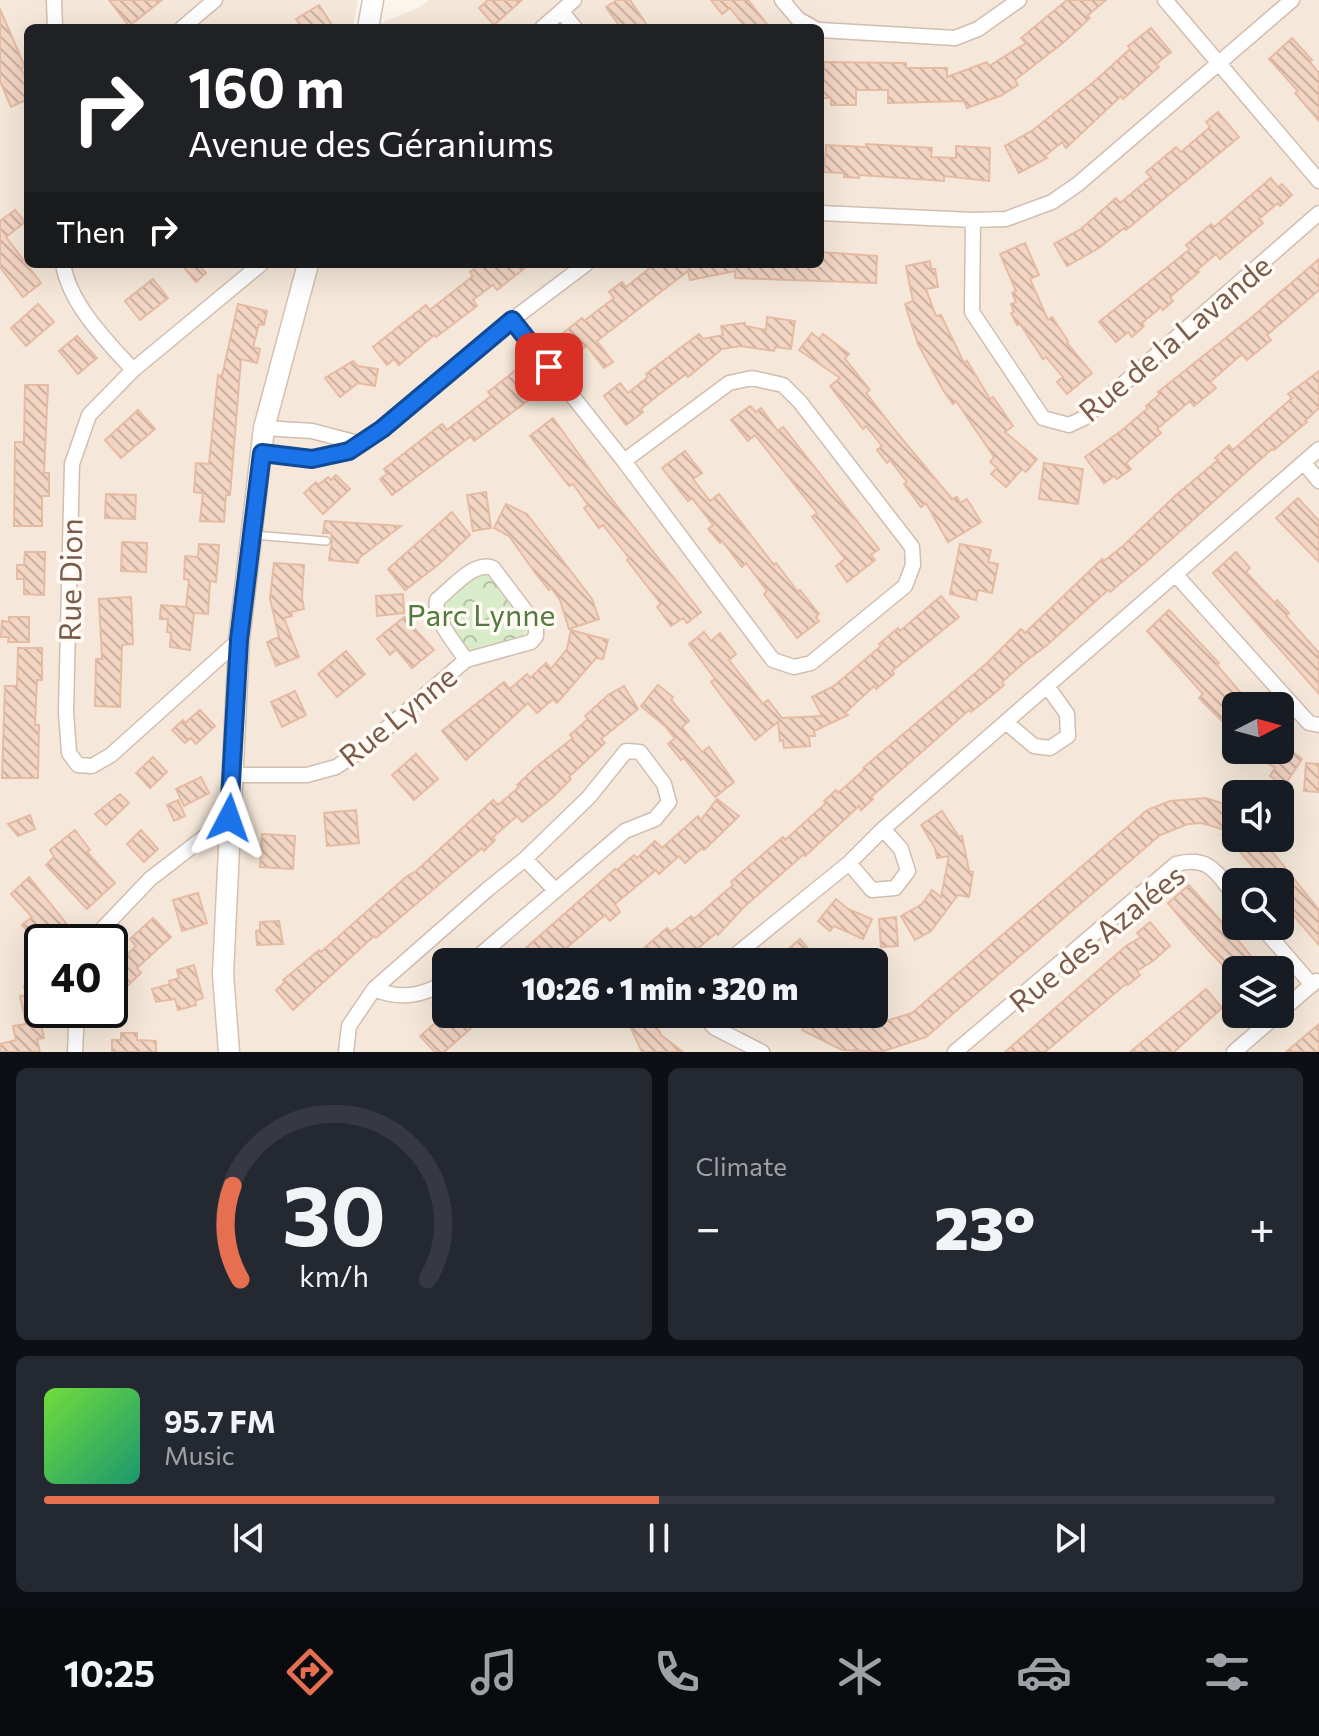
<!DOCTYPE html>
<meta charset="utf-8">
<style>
:root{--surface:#171b24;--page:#242831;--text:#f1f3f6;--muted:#9ea1a6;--line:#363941;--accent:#e76f51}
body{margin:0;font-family:Commissioner,sans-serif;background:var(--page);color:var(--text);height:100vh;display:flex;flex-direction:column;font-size:30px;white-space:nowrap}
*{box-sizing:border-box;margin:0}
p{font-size:26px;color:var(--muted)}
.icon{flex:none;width:44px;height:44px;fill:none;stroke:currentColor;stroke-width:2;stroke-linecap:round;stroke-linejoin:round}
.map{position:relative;height:1052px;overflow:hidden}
.panel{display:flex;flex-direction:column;gap:16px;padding:16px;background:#0d0f14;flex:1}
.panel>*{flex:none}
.top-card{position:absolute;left:24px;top:24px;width:800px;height:244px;border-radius:12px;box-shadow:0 8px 32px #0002;background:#202124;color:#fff;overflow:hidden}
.needle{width:52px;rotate:84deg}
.buttons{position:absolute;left:1222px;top:692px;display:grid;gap:16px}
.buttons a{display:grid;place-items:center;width:72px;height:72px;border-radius:12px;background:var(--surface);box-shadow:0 8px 32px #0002;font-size:40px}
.speed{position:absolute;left:24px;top:924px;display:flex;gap:16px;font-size:40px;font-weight:700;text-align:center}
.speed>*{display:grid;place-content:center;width:104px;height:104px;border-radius:50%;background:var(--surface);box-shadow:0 8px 32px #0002;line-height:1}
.speed .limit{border:4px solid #111;border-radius:12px;background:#fff;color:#111}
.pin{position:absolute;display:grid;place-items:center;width:68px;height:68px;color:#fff;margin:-34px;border-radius:16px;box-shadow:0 4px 12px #0006}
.me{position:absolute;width:88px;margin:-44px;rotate:4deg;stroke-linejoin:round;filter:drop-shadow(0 0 6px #0008)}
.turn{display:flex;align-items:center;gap:28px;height:168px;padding:0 32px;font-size:36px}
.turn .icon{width:104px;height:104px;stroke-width:2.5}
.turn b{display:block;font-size:56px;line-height:68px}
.then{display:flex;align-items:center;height:76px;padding:0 32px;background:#0003;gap:16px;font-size:30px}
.big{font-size:60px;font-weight:800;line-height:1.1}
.panel .card{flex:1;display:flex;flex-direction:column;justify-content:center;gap:12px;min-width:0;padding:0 28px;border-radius:12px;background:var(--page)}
.panel .dial{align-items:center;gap:0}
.dial svg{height:208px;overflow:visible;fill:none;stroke:var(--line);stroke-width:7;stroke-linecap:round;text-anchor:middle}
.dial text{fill:var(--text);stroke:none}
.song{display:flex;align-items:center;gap:24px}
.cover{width:96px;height:96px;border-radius:12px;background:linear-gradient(135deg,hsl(100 70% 55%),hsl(160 70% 35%))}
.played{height:8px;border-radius:4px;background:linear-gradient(90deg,var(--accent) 50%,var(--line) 50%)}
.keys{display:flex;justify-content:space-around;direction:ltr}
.heat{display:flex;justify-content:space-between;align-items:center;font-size:44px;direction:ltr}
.panel .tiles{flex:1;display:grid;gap:16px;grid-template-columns:1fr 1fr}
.card:last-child{grid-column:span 2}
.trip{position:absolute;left:432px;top:948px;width:456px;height:80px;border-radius:12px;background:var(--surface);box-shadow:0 8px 32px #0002;font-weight:800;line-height:80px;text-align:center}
.dock{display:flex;height:128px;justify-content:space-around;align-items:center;background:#090b0e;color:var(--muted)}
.dock .icon{width:56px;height:56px}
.dock .active{color:var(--accent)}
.dock b{font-size:36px;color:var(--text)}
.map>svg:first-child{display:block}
.residential{fill:#f5e8da;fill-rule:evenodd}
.park{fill:url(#park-crowns)}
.building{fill:url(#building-back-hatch);stroke:#e6bba3;stroke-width:2}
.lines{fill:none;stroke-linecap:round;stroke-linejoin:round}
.lane-casing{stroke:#d1beb0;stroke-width:10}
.street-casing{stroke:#d1beb0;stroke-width:17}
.secondary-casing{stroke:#d6c0b0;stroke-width:23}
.lane{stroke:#fff;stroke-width:7}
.street{stroke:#fff;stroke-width:14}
.secondary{stroke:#fff;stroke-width:20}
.route-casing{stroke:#114b97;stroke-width:20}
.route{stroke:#1a73e8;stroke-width:14}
.labels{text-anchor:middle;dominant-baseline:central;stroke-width:7;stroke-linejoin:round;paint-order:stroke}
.street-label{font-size:30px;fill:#7a5c4d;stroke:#fffaf3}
.park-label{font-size:30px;fill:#537a41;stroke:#fffaf3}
</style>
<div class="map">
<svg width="1319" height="1052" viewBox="0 0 1319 1052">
<defs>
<pattern id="park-crowns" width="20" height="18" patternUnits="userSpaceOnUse" patternTransform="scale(2)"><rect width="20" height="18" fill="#d8ecc9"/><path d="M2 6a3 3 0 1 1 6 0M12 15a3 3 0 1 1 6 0" fill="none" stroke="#b4c2a5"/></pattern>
<pattern id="building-back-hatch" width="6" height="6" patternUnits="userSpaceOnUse" patternTransform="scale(2)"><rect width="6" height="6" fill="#f3d5c3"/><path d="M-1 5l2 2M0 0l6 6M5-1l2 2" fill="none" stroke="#cab0a1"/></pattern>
</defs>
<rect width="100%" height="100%" fill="#fdf6ec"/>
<path class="residential" d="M0,0H358L353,28H28V264H820V28H369L420,7L429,0H1319V1052H0ZM1236,706H1280V750H1236ZM1236,794H1280V838H1236ZM1236,882H1280V926H1236ZM42,942H110V1010H42ZM446,962H874V1014H446ZM1236,970H1280V1014H1236Z"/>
<path class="park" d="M486,573L491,575L527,622L526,631L523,636L469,651C460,637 443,619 445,602L478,574Z"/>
<path class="building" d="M109,0H162L129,26Z
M488,0H522L494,25L479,8Z
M617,0H630L649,28H621L606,7Z
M711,0H748L770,28H746L730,8L722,14Z
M1067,0H1106L1087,16L1090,18L1064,42L1015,80L1018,85L1000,96L967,108L964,101L888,103V90H856V105H831V98H823L824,62L906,63V68H947V77L987,62L989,66L1026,43L1021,38Z
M319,5L334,28H302L296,19Z
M0,9L25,67L21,68L28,84V99L11,107L0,81Z
M1151,28L1171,52L1156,64L1159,67L1123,99L1121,96L1066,148L1062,142L1045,156L1047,158L1019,173L1005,146L1033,130L1096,80L1130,49L1128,46Z
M1292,38L1312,60L1310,62L1319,73V121L1295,93L1298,91L1269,59Z
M1218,112L1239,137L1126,230L1124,228L1099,248L1067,266L1054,244L1081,229L1116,198L1120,203L1151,177L1146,172L1176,147L1181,152L1210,127L1206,122Z
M866,144L932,148L931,157L956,158V146L990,148L989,181L944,176V181L859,175V178L844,177V173L824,172L826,145L866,147Z
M1271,178L1278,187L1282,184L1292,195L1280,206L1278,203L1259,219L1263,223L1220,259L1216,254L1197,270L1199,272L1170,297L1173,301L1163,310L1161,307L1142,323L1144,326L1132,337L1128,332L1116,342L1099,322L1190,249L1186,245L1211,224L1214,227Z
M15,210L25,222L6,237L41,283L23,297L0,267V221Z
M1025,243L1039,275L1030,279L1048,320L1052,317L1068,341L1067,343L1092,373L1067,394L1057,382L1063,377L1046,357L1043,359L1020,324L1017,325L1011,313L1014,312L1011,304L1016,302L1012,293L1016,291L1000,254Z
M820,252L877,256L876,283L735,278V271L690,280L688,271L597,341L613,362L604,368L587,346L578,352L571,344L567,347L558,337L582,318L584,321L614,298L609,292L622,282L626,287L655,264H820Z
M1319,259V290L1267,335L1271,340L1247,360L1242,354L1210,382L1216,388L1194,406L1190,401L1157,429L1161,433L1126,463L1131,469L1117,479L1114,476L1104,483L1085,457L1121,431L1148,408L1146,406L1160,394L1158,392L1252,317Z
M930,261L931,269H935L938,287L926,289L936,316L941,315L964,363L967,361L990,399L993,397L1013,426L1005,432L1037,459L1026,472L1022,469L1006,487L991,474L997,468L990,462L994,457L956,401L953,404L943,390L918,344L905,304L913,301L906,266Z
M181,264H198L206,273L196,282Z
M480,264H530L497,290L493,285L473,300L477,306L436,337L434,335L399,365L394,359L387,365L373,347L426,305L430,310L473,276L470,272Z
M153,279L168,298L140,320L125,301Z
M38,304L54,322L26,346L11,328Z
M238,304L267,311L264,325L259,324L253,347L260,349L257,363L241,359L230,495H226L224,522L200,521L203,493L194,492L196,463L209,464L218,375L222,376Z
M767,317L795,321L791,349L775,347L774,351L741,346L722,349L688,377L686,374L661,393L641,409L643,412L626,425L604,396L620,383L628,393L648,377L646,374L699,334L703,339L723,335L721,326L745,323V326L766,330Z
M812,333L819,339L823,334L849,354L845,359L870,390L866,393L898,434L952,499L957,497L960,503L967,499L981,522L948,542L926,503L921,507L904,484L907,482L890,460L887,463L877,450L882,446L866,426L863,429L830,386L840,378L799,350Z
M77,336L97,358L78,374L59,351Z
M353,361L358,366L378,369L375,386L358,383L340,397L325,378Z
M516,370L529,387L524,391L530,399L474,441L471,436L392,495L380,479L387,474L384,469L442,424L447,430L491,396L488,392Z
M1319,371V408L1305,421L1307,422L1274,450L1272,449L1146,562L1110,592L1108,590L1046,646L1027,660L1002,682L1004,685L990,697L971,712L969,710L871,797L873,799L861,810L859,806L805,856L804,854L744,907L718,935L716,933L682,962H657L644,948L667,928L671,932L691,916L694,919L712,903L733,885L731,882L742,872L783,837L785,840L826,803L824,801L836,790L838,793L864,770L863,768L986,664L1021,629L1025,633L1102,559L1104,561L1123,546L1176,495L1218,460L1215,458L1229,445L1233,450L1292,398L1288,394Z
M25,385H48L44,473H49V496H42V526H14L15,442H24Z
M750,406L756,412L761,408L778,431L783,427L879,549L871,555L875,560L847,582L836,566L845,559L812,517L817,513L755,435L748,441L731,420Z
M138,410L155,429L121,458L105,440Z
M553,418L606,492L701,612L687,623L683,618L671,626L657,607L661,604L627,560L629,558L603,525L599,528L584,508L588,505L573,484L569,486L530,436Z
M685,451L702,473L693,479L710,501L719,494L774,565L776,563L798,592L800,590L819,614L816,617L819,621L797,638L764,594L767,591L746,563L742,567L722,541L720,543L708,529L713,525L692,498L688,501L662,468Z
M1044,463L1083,469L1078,504L1039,499Z
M336,475L350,489L323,514L304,493L316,482L318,485L328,477L331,480Z
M486,492L491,528L473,531L467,495Z
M106,494L136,495L135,519L105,518Z
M1298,498L1319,521V562L1276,518Z
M506,504L527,514L592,599L599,619L569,629L560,600L551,588L549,590L536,574L509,536L494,528Z
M452,512L470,535L438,565L405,590L388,569Z
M325,521L401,526L359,558L358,563L329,560L332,541L331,533H323Z
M122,542L147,543L146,572L121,571Z
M199,544L219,545L216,582L210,581L208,614L194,613L190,650L170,647L171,633L167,632L168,619H160L161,605L186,607L189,580L184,579L185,556L198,557Z
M960,544L991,550L988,562L998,564L992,593L978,590L976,600L950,594Z
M25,552H45L44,595L24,594V579H17V565H24Z
M1236,552L1250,568L1246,572L1275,603L1277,600L1289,613L1286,616L1319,653V694L1213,573Z
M274,563L304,565L302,597L304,609L291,612L292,616L284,618L299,657L276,666L267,642L279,637L270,599Z
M403,594L404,613L377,616L376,596Z
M941,596L959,617L892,671L894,674L876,689L874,686L845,713L848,715L814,731L815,736H809L810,746L784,748L783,740L780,741L778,722L755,740L711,682L715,679L689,644L704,632L711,641L720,633L736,654L729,660L763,704L768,700L782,718L822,716L812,697L834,686L881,646L879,644L898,628L900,631Z
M131,597L133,644L122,645L120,707L95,706L96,659H102L99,599Z
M1169,610L1219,663L1217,665L1252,706H1236V735L1199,698L1203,694L1147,631Z
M9,617H29V642H8L9,637H1L2,621L9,622Z
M404,617L434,650L412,668L396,649L390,655L377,639Z
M571,630L608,640L603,659L596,658L557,703L553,699L537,713L528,703L466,760L442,731L504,682L510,689L527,674L530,678L546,663L551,669L567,649Z
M18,648H42V680H37L35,725H39L38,778H2L5,686H17Z
M346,651L365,674L337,697L318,674Z
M658,685L673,697L671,700L689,721L682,727L702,752L709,747L734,782L715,797L684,758L681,760L668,744L675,738L665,726L641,706Z
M624,686L638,709L601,739L605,743L569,777L571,779L553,797L522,822L517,816L493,837L495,840L484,851L482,848L376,938L374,936L293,1010L276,990L285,982L283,980L319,950L321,952L407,876L415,872L493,800L498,805L519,787L517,785L536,767L573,738L570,735L588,719L585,716L608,695Z
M295,691L306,715L282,727L271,702Z
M200,710L215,726L196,744L191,738L185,743L172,730L183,720L185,723Z
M1249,750H1290L1302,759L1284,786L1270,776L1275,768Z
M416,754L438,779L414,800L392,775Z
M153,757L167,772L150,788L136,773Z
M1306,763L1319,764V792L1304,791Z
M201,777L209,793L184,806L176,789Z
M120,794L129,803L106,825L95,814Z
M1206,798L1227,805V808L1236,815V838H1275L1267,845L1319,910V945L1280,900V882H1266L1230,840L1222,835L1225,830L1202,823L1188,824L1160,835L926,1037L881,1052L842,1050L802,1030L810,1014H833L849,1022L879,1023L912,1013L1147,810L1170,801Z
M717,799L739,816L704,850L702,848L685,863L679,856L659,874L656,870L615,904L620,912L610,921L605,915L550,962H510L615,869L617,870L634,855L637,858L655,841L662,848L698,816L701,820Z
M178,800L185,816L174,821L167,805Z
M356,810L359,843L327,846L324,813Z
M942,811L959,837L962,836L969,871L973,872L969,897L958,895L931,931L915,940L901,916L922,904L932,890L941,897L949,856L937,858L935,848L921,825Z
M30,815L35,829L18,836L8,824Z
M75,830L90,850L87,852L115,883L87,909L46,865L54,857L50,850Z
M141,830L158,849L144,862L127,844Z
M262,834L295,836L293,869L260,867Z
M29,877L66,923L39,945L22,925L32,917L11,894Z
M1189,885L1242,945L1262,970H1236V980L1192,932L1168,903Z
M198,893L207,923L182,931L173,900Z
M836,899L848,909L872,919L863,939L834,926L830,931L818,921Z
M896,917L898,946L881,947L879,919Z
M153,918L171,937L137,968L141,973L121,992L110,979V971L136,946L130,939Z
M279,921L283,944L257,945L256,931L260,930V922Z
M1150,922L1170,946L1153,961L1137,971L1140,975L1128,985L1127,983L1045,1052H1005L1126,946L1141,937L1137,933Z
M800,939L819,962H773Z
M194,965L203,998L195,1001L196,1005L178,1010L175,999L156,1002L152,989L170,984L169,981L179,978L177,970Z
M42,983V1008L38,1009L44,1038L37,1039L40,1052H0V1044L16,1040L13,1026L26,1024L20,996L26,995L24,986Z
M1206,989L1222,1008L1174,1052H1130Z
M446,1014H487L444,1052H435L420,1036Z
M651,1014L661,1035L683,1052H642L629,1024Z
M1319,1024V1052H1286Z
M121,1033H137V1040L156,1041V1052H112V1040H121Z"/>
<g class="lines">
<defs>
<path id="lane" d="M253,535L326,541"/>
<path id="street" d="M54,0L55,28
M782,0L798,19L814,28
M1165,0L1319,181
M561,11L575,28
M182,28L215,0
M542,28L574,0
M820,30L955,38L978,29L1019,0
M820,213L973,220L1006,219L1052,202L1078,184L1292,0
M973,220L972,312L1043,418L1069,425L1084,418L1319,213
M63,264C70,305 106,340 133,370
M512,320L624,461L729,383L752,378L783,385L800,402L912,547L913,565L905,586L811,663L794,667L773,660L624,461
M264,428L312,431L358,443
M262,453L312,459L349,451L382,429L512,320L586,264
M1304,463L1319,481
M1176,575L1299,712L1309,723L1319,725
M239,640L111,755L92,766L78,765L69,753L66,712L72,464L89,415L133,370L261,264
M1007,723L1034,746L1050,748L1068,736L1067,714L1047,686
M232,775H307L336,767L359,752L466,660L531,642L536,636V625L493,568C474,560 451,589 437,600C433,620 456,644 466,660
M525,859L555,890
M849,863L872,890L895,888L908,871L901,849L883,829
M1261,926L1312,985
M90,942L150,879L229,818
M727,962L849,863L883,829L1319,449
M374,989C400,1000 422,996 446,982
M1280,1012L1316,981
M702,1014L715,1028L762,1052
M75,1052L77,1010
M346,1052L349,1026L374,989L488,889L525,859L589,797L626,751L640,752L664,784L669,802L655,819L625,831L472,962
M955,1052L1176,864C1210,855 1216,873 1236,897
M1234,1052L1278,1014"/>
<path id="secondary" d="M368,28L373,0
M229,1052L223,974L239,640L264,428L308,264"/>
</defs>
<use href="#lane" class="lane-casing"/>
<use href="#street" class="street-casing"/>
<use href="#secondary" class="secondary-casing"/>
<use href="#lane" class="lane"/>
<use href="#street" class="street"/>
<use href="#secondary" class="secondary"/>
</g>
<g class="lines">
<defs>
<path id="route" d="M229,818L239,640L262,453L312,459L349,451L382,429L512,320L549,367"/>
</defs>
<use href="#route" class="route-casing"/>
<use href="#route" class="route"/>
</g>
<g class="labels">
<g class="street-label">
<text transform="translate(1174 337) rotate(-40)">Rue de la Lavande</text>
<text transform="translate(69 580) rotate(-89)">Rue Dion</text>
<text transform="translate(397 715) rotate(-39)">Rue Lynne</text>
<text transform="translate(1096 937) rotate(-39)">Rue des Azalées</text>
</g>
<g class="park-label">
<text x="481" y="613">Parc Lynne</text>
</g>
</g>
</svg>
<div class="buttons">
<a><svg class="needle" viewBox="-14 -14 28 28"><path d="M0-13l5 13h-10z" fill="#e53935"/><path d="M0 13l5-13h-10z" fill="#9ea1a6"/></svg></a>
<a><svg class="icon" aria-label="sound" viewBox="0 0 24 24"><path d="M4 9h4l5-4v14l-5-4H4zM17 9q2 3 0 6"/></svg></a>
<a><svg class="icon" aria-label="search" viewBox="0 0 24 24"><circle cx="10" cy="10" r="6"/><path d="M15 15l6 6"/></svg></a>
<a><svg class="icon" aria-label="layers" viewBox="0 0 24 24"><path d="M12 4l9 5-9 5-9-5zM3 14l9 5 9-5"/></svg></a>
</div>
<div class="speed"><div class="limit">40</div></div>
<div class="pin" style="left:549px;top:367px;background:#d93025"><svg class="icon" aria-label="arrive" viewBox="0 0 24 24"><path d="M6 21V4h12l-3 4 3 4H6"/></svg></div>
<svg class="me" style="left:229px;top:818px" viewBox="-20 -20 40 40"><path d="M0-17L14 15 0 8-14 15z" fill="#1a73e8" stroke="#fff" stroke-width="4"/></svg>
<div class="trip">10:26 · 1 min · 320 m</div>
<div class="top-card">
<div class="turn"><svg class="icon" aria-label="right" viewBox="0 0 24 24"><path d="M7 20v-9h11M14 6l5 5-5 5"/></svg><div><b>160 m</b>Avenue des Géraniums</div></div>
<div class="then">Then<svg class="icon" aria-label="right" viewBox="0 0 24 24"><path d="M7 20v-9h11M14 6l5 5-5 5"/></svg></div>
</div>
</div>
<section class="panel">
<div class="tiles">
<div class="card dial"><svg viewBox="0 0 100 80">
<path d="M14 69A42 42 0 1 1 86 69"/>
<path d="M14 69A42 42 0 0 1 11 33" stroke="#e76f51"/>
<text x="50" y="56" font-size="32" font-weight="700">30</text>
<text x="50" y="72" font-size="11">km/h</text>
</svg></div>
<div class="card"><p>Climate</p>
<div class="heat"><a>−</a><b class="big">23°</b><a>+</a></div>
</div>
<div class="card">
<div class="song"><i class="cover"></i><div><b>95.7 FM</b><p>Music</p></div></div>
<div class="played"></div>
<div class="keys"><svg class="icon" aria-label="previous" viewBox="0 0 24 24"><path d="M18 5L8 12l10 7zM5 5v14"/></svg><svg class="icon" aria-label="pause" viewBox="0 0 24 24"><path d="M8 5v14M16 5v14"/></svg><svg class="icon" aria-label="next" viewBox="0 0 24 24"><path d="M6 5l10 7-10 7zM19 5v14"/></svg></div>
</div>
</div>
</section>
<nav class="dock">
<b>10:25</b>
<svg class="icon active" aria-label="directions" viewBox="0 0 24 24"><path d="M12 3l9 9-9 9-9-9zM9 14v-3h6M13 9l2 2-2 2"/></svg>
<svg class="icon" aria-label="music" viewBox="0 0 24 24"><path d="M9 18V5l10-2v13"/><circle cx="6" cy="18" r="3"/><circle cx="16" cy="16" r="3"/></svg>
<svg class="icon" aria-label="phone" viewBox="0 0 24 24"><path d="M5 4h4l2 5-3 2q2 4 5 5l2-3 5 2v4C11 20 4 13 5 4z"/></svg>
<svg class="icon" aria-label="climate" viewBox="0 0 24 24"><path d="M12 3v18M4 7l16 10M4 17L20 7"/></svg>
<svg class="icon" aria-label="car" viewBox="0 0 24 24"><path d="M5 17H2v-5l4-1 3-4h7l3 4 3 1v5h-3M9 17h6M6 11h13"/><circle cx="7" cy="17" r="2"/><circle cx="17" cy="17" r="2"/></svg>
<svg class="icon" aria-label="filters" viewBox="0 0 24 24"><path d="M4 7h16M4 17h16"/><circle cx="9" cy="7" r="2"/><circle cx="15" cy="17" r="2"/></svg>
</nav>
